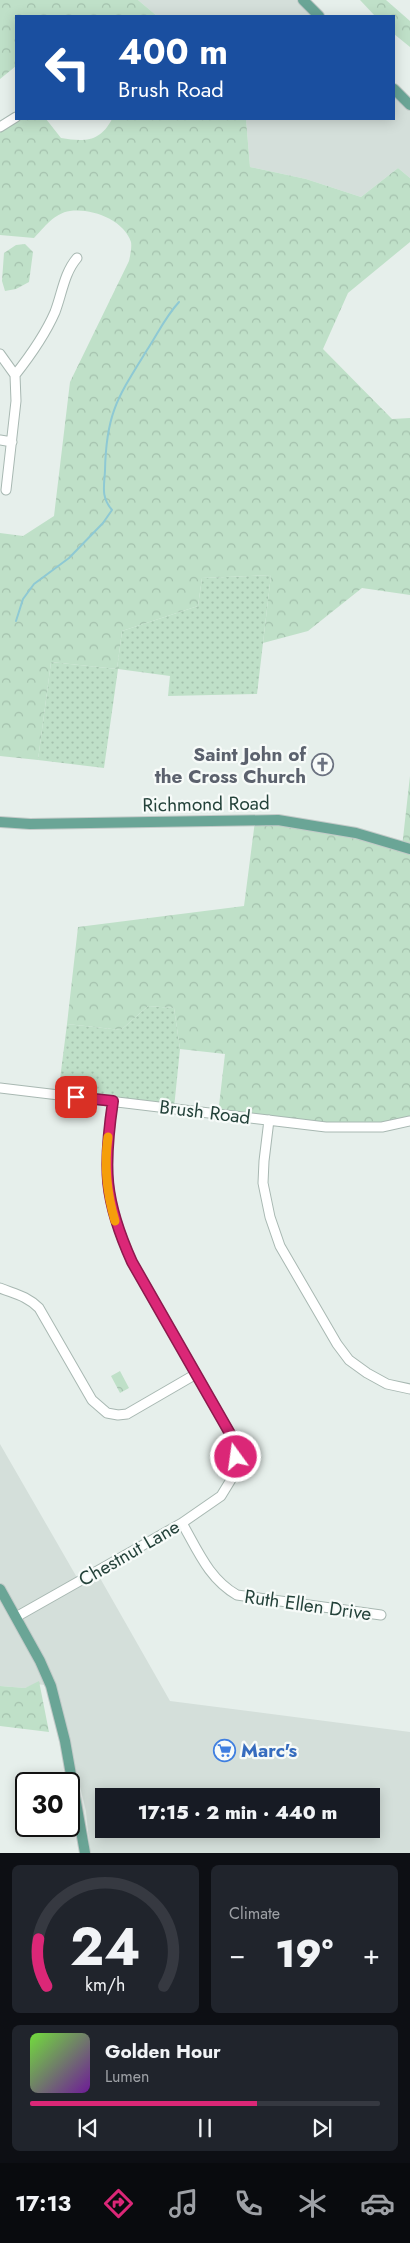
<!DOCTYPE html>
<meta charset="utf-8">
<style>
:root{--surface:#171b24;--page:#20242c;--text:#f1f3f6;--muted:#9ea1a6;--line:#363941;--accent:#db2777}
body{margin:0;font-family:Jost,sans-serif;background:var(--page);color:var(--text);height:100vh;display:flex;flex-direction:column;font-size:19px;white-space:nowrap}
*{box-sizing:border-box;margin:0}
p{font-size:16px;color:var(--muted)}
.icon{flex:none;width:28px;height:28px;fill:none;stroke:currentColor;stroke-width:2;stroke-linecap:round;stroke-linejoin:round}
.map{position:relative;height:1853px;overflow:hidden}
.sheet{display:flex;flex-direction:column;gap:12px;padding:12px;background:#0d0f14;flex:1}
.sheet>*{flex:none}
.guide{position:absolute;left:15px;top:15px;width:380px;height:105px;border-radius:0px;box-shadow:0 2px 12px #0003;background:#1a4fa0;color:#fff;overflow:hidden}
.speed{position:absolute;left:15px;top:1772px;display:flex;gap:10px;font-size:25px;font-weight:700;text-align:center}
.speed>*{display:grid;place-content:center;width:65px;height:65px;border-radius:50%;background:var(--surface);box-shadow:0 2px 12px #0003;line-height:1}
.speed .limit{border:2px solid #111;border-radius:8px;background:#fff;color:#111}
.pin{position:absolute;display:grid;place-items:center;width:42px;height:42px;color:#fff;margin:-21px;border-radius:10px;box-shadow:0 2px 8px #0006}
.me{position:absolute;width:55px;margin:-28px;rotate:346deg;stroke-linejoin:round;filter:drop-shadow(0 0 4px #0008)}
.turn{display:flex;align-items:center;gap:18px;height:105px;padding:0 20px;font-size:22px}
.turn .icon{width:65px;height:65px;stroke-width:2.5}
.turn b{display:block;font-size:35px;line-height:42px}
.big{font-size:38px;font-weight:800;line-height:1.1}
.sheet .card{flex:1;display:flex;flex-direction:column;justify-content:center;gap:8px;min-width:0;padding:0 18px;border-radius:8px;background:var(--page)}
.sheet .dial{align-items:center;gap:0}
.dial svg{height:130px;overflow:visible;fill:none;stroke:var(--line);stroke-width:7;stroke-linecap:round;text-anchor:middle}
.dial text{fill:var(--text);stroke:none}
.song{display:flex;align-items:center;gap:15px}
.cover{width:60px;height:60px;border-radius:8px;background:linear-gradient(135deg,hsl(100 70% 55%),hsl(280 70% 35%))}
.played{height:5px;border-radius:2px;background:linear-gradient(90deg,var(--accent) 65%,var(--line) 65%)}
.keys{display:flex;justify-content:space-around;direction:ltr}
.heat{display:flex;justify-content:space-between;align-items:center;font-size:28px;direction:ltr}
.sheet .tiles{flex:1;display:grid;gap:12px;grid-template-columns:1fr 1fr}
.card:last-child{grid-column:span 2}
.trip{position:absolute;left:95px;top:1788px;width:285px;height:50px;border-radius:0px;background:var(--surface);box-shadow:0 2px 12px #0003;font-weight:800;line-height:50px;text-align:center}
.menu{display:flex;height:80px;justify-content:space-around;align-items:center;background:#090b0e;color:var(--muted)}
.menu .icon{width:35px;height:35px}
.menu .selected{color:var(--accent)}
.menu b{font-size:22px;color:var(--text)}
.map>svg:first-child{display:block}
.built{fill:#d4dfda;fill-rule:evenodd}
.grass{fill:url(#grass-dots)}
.forest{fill:url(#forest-crowns)}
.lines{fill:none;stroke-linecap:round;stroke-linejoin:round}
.stream{stroke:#8ec9d4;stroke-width:2}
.minor-casing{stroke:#a8b8b2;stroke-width:11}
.major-casing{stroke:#c2cac8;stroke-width:12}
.minor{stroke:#fff;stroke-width:9}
.major{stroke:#6aa596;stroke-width:10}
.route-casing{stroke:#8e194d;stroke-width:12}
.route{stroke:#db2777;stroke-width:9}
.slow{stroke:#f59e0b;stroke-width:9}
.labels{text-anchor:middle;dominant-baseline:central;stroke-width:4.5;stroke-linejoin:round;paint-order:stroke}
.worship-label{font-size:19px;font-weight:bold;fill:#5b616d;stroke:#f7fbf9;text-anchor:end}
.street-label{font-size:19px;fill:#24423a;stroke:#f7fbf9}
.shop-label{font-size:19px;font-weight:bold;fill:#366cbe;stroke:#f7fbf9;text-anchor:start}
</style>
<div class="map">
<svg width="410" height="1853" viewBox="0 0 410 1853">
<defs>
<pattern id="grass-dots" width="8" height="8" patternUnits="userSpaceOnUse" patternTransform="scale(1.25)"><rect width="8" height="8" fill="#bfe0c8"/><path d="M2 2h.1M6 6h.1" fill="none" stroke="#a4c1ad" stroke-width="1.8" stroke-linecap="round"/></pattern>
<pattern id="forest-crowns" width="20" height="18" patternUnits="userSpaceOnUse" patternTransform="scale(1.25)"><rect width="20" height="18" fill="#bfe0c8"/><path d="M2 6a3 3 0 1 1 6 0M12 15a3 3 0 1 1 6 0" fill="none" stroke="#a4c1ad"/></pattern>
</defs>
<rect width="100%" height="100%" fill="#e6efeb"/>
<path class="built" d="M138,0H303L319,16H157Z
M394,89L410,105V178L398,168L361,197L306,179L250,167L246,119H394Z
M0,1444L79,1581L96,1571L170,1701L410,1732V1853H90L86,1811L55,1686L35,1684L25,1688L0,1686ZM104,1796H371V1829H104Z"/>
<path class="grass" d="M271,575L257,694L168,696L170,676L118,669L104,768L38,760L51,662L117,669L122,631L198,606L202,578Z
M148,1006L174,1008L180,1049L174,1108L58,1095L67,1024L121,1030Z"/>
<path class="forest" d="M0,0H138L157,16H16V66L0,79Z
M360,0H386L410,21V47L394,34V16H375Z
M16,119H46L61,138C85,142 100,142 112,119H246L250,167L306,179L361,197L398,168L410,178V242L348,293L323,349L392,419L410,418V595L362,588L308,631L263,643L271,575L202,578L198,606L122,631L117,669L51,662L38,760L0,756V533L23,536L54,516L70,382L129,261C130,256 132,248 131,242C124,220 92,208 70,211C54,213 44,228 34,238L0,235V127Z
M25,244L33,252L29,282L16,289L5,291L2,281L4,253L16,245Z
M410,776V1121L357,1128L218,1114L225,1054L180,1049L174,1008L148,1006L121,1030L67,1024L78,927L244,906L255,821L274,820L402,847Z
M120,1371L129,1388L120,1393L111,1376Z
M39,1681L49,1732L0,1726V1686L25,1688Z"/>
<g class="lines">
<path class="stream" d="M16,621L23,599L34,584L69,558L103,523L112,510C101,497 104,487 105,471C106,413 118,397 147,350C158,333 166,316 179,302"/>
<defs>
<path id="minor" d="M0,127L16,117
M0,354L15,375L16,401L6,490
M15,375C30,356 45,335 55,312C62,294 64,273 77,258
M0,440L12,442
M0,1088L326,1127H382L410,1121
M269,1120L264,1161L263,1183L270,1217L280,1246L337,1344L349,1360L367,1373L387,1384L410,1389
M0,1288C15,1294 27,1296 39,1308L92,1400L107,1413L118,1415L127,1414L196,1374
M182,1523C198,1551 209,1579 237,1595L381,1615
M16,1617L182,1523L221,1496L232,1478L236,1457L232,1437L132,1262C104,1200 103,1168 113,1101"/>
<path id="major" d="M303,0L319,16
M394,89L410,105
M0,822L30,824L278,820L356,833L410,849
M0,1589L40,1661L51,1686L65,1741L85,1853"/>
</defs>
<use href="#minor" class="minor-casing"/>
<use href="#major" class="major-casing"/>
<use href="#minor" class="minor"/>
<use href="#major" class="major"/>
</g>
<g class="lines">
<defs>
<path id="route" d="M76,1097L113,1101C103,1168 104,1200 132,1262L232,1437L236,1457"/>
</defs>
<use href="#route" class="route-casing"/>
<use href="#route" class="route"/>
<path class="slow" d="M108,1137C104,1165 107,1194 115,1221"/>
</g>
<defs>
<symbol id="church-ring" viewBox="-11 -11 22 22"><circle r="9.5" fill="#f7fbf9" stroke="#6b7280" stroke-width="1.5"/><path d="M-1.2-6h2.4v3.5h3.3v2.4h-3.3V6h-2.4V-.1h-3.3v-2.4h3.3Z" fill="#6b7280"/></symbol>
<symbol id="supermarket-ring" viewBox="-11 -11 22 22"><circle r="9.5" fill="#f7fbf9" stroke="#3f7fe0" stroke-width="1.5"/><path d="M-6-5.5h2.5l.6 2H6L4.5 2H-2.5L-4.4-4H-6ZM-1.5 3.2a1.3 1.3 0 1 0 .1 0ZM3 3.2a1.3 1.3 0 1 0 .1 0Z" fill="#3f7fe0"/></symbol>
</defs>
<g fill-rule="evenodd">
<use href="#church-ring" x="310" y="752" width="25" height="25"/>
<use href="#supermarket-ring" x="212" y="1738" width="25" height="25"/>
</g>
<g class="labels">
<g class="worship-label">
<text x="306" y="754">Saint John of<tspan x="306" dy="22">the Cross Church</tspan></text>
</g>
<g class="street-label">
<text transform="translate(206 804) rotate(-1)">Richmond Road</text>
<text transform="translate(205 1112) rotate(7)">Brush Road</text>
<text transform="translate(129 1553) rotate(-30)">Chestnut Lane</text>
<text transform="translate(308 1605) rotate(8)">Ruth Ellen Drive</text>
</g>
<g class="shop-label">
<text x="241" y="1750">Marc's</text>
</g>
</g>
</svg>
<div class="speed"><div class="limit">30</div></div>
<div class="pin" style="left:76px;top:1097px;background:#d93025"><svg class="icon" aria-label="arrive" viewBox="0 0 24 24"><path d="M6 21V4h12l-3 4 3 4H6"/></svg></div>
<svg class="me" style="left:236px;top:1457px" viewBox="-20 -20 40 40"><circle r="17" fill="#db2777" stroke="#fff" stroke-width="3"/><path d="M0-11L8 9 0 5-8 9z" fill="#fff"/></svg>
<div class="trip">17:15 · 2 min · 440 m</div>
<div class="guide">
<div class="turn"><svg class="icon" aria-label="left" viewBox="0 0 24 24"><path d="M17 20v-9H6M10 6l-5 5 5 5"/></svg><div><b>400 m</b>Brush Road</div></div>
</div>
</div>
<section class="sheet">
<div class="tiles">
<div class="card dial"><svg viewBox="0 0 100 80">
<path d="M14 69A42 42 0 1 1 86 69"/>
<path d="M14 69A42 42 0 0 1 9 40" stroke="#db2777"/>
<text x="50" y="56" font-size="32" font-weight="700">24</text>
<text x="50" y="72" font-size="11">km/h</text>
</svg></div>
<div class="card"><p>Climate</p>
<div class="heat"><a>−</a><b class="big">19°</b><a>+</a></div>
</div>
<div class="card">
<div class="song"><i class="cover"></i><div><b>Golden Hour</b><p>Lumen</p></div></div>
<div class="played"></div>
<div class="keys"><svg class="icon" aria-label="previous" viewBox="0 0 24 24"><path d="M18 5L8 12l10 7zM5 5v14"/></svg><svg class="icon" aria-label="pause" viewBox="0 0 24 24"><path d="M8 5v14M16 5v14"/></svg><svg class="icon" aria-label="next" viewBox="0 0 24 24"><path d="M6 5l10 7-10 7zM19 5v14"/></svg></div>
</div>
</div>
</section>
<nav class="menu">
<b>17:13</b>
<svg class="icon selected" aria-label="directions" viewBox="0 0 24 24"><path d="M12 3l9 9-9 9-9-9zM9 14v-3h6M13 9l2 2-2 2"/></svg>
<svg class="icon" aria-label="music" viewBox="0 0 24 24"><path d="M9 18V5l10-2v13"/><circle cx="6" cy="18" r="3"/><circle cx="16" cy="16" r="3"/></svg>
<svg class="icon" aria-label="phone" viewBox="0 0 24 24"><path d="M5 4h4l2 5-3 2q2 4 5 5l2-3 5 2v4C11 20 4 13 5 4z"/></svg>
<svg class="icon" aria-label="climate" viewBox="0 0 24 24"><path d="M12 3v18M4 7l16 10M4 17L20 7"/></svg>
<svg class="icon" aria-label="car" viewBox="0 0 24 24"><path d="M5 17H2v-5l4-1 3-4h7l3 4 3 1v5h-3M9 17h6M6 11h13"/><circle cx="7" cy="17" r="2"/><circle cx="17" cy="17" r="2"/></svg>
</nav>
